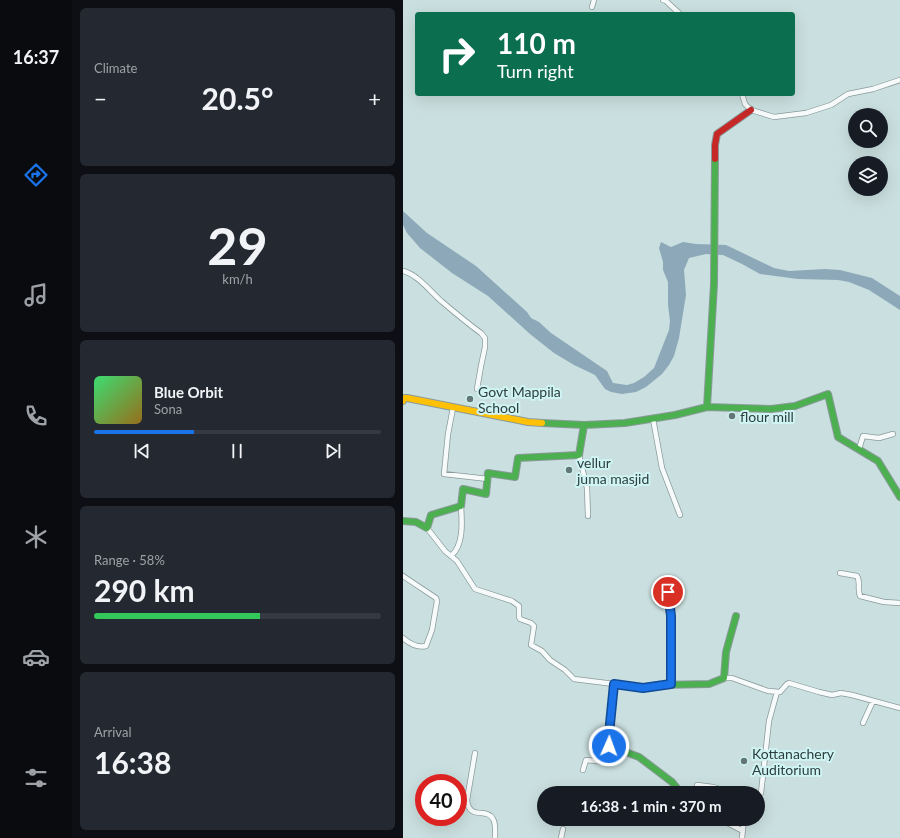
<!DOCTYPE html>
<meta charset="utf-8">
<style>
:root{--surface:#171b24;--page:#242831;--text:#f1f3f6;--muted:#9ea1a6;--line:#363941;--accent:#1a73e8}
body{margin:0;font-family:Lato,sans-serif;background:var(--page);color:var(--text);height:100vh;display:flex;flex-direction:column;font-size:15px;white-space:nowrap}
*{box-sizing:border-box;margin:0}
p{font-size:13px;color:var(--muted)}
.icon{flex:none;width:22px;height:22px;fill:none;stroke:currentColor;stroke-width:2;stroke-linecap:round;stroke-linejoin:round}
.map{position:relative;flex:1;overflow:hidden}
.drawer{display:flex;flex-direction:column;gap:8px;padding:8px;background:#0d0f14;width:331px}
.drawer>*{flex:none}
.top-card{position:absolute;left:12px;top:12px;width:380px;height:84px;border-radius:4px;box-shadow:0 4px 16px #0002;background:#0b6e4f;color:#fff;overflow:hidden}
.controls{position:absolute;left:445px;top:108px;display:grid;gap:8px}
.controls a{display:grid;place-items:center;width:40px;height:40px;border-radius:50%;background:var(--surface);box-shadow:0 4px 16px #0002;font-size:20px}
.speed{position:absolute;left:12px;top:774px;display:flex;gap:8px;font-size:20px;font-weight:700;text-align:center}
.speed>*{display:grid;place-content:center;width:52px;height:52px;border-radius:50%;background:var(--surface);box-shadow:0 4px 16px #0002;line-height:1}
.speed .limit{border:6px solid #d22;background:#fff;color:#111}
.pin{position:absolute;display:grid;place-items:center;width:34px;height:34px;color:#fff;margin:-17px;border:2px solid #fff;border-radius:50%;box-shadow:0 1px 4px #0007}
.me{position:absolute;width:44px;margin:-22px;rotate:2deg;stroke-linejoin:round;filter:drop-shadow(0 0 3px #0008)}
.turn{display:flex;align-items:center;gap:14px;height:84px;padding:0 16px;font-size:18px}
.turn .icon{width:52px;height:52px;stroke-width:2.5}
.turn b{display:block;font-size:28px;line-height:34px}
.big{font-size:30px;font-weight:700;line-height:1.1}
.drawer .widget{flex:1;display:flex;flex-direction:column;justify-content:center;gap:6px;min-width:0;padding:0 14px;border-radius:6px;background:var(--page)}
.drawer .dial{align-items:center;gap:0}
.dial b{font-size:52px;line-height:1}
.song{display:flex;align-items:center;gap:12px}
.cover{width:48px;height:48px;border-radius:6px;background:linear-gradient(135deg,hsl(140 70% 55%),hsl(40 70% 35%))}
.played{height:4px;border-radius:2px;background:linear-gradient(90deg,var(--accent) 35%,var(--line) 35%)}
.keys{display:flex;justify-content:space-around;direction:ltr}
.heat{display:flex;justify-content:space-between;align-items:center;font-size:22px;direction:ltr}
.charge{height:6px;border-radius:3px;background:linear-gradient(90deg,#34c759 58%,var(--line) 0)}
.trip{position:absolute;left:134px;top:786px;width:228px;height:40px;border-radius:20px;background:var(--surface);box-shadow:0 4px 16px #0002;font-weight:700;line-height:40px;text-align:center}
main{display:flex;flex:1;min-height:0}
.dock{display:flex;flex-direction:column;width:72px;justify-content:space-around;align-items:center;background:#090b0e;color:var(--muted)}
.dock .icon{width:28px;height:28px}
.dock .selected{color:var(--accent)}
.dock b{font-size:18px;color:var(--text)}
.map>svg:first-child{display:block}
.water{fill:#8da9b9}
.lines{fill:none;stroke-linecap:round;stroke-linejoin:round}
.street-casing{stroke:#8a9a9a;stroke-width:6}
.fast-casing{stroke:#8a9a9a;stroke-width:8}
.slow-casing{stroke:#8a9a9a;stroke-width:8}
.jam-casing{stroke:#8a9a9a;stroke-width:8}
.street{stroke:#f7fafa;stroke-width:4.5}
.fast{stroke:#4caf50;stroke-width:6}
.slow{stroke:#ffc107;stroke-width:6}
.jam{stroke:#c62828;stroke-width:6}
.route-casing{stroke:#114b97;stroke-width:10}
.route{stroke:#1a73e8;stroke-width:7}
.poi-dot{fill:#657676;stroke:#cff4f4;stroke-width:1.5}
.labels{text-anchor:middle;dominant-baseline:central;stroke-width:4;stroke-linejoin:round;paint-order:stroke}
.poi-label{font-size:14px;fill:#2e3d3d;stroke:#cff4f4;text-anchor:start}
</style>
<main>
<nav class="dock">
<b>16:37</b>
<svg class="icon selected" aria-label="directions" viewBox="0 0 24 24"><path d="M12 3l9 9-9 9-9-9zM9 14v-3h6M13 9l2 2-2 2"/></svg>
<svg class="icon" aria-label="music" viewBox="0 0 24 24"><path d="M9 18V5l10-2v13"/><circle cx="6" cy="18" r="3"/><circle cx="16" cy="16" r="3"/></svg>
<svg class="icon" aria-label="phone" viewBox="0 0 24 24"><path d="M5 4h4l2 5-3 2q2 4 5 5l2-3 5 2v4C11 20 4 13 5 4z"/></svg>
<svg class="icon" aria-label="climate" viewBox="0 0 24 24"><path d="M12 3v18M4 7l16 10M4 17L20 7"/></svg>
<svg class="icon" aria-label="car" viewBox="0 0 24 24"><path d="M5 17H2v-5l4-1 3-4h7l3 4 3 1v5h-3M9 17h6M6 11h13"/><circle cx="7" cy="17" r="2"/><circle cx="17" cy="17" r="2"/></svg>
<svg class="icon" aria-label="filters" viewBox="0 0 24 24"><path d="M4 7h16M4 17h16"/><circle cx="9" cy="7" r="2"/><circle cx="15" cy="17" r="2"/></svg>
</nav>
<section class="drawer">
<div class="widget"><p>Climate</p>
<div class="heat"><a>−</a><b class="big">20.5°</b><a>+</a></div>
</div>
<div class="widget dial"><b>29</b><p>km/h</p></div>
<div class="widget">
<div class="song"><i class="cover"></i><div><b>Blue Orbit</b><p>Sona</p></div></div>
<div class="played"></div>
<div class="keys"><svg class="icon" aria-label="previous" viewBox="0 0 24 24"><path d="M18 5L8 12l10 7zM5 5v14"/></svg><svg class="icon" aria-label="pause" viewBox="0 0 24 24"><path d="M8 5v14M16 5v14"/></svg><svg class="icon" aria-label="next" viewBox="0 0 24 24"><path d="M6 5l10 7-10 7zM19 5v14"/></svg></div>
</div>
<div class="widget"><p>Range · 58%</p><b class="big">290 km</b><div class="charge"></div></div>
<div class="widget"><p>Arrival</p><b class="big">16:38</b></div>
</section>
<div class="map">
<svg width="497" height="838" viewBox="0 0 497 838">
<rect width="100%" height="100%" fill="#cadfdf"/>
<path class="water" d="M0,211L24,233L73,266L124,312L128,318L136,322L148,333L204,371L210,383L224,385L231,383L241,377L251,368L266,330L267,321L265,305V282L260,270V262L256,248L258,242L268,247L280,242L293,244L323,245L371,268L386,271L422,269L437,270L469,278L497,296V310L466,290L446,282L435,280L395,279L357,274L339,264L320,255L303,254L286,258L281,270L283,295L276,338L271,356L266,365L259,374L243,387L233,392L219,394L208,392L202,389L192,375L171,365L151,353L127,334L85,296L49,273L17,248L4,233L0,225Z"/>
<g class="lines">
<defs>
<path id="street" d="M260,0L263,1L277,14
M189,7L191,0
M339,94L342,104L348,110L371,117L403,113L428,105L445,94L470,89L497,80
M0,271C15,275 25,289 37,300C50,311 64,323 78,333L82,338V347L78,366L74,389
M50,408L45,434L41,474L85,479
M250,419L259,468L277,515
M456,449L460,436L476,438L490,434
M176,455L184,488L185,516
M24,528L42,551L54,561L72,589L109,601L116,606V617L117,619L128,623L131,626L128,645L139,651L147,660L162,670L171,679L211,684
M48,556C61,545 59,522 58,506
M437,573L454,576C458,582 454,589 457,596L481,602L497,603
M0,576L33,598L34,601L29,630L23,646C14,648 7,644 0,638
M265,592L268,616V684
M321,678H329L365,691L377,692L384,684L386,683L416,692L429,695L438,693L449,695L497,708
M460,723L470,701
M72,753L64,800C66,821 84,807 90,819C93,823 92,833 92,838
M180,770L183,760L203,762L206,746
M294,785L310,787L330,793
M358,793L366,721L374,692
M317,819L340,831
M158,838L160,829
M339,838L341,819"/>
<path id="fast" d="M304,407L311,284L312,159
M139,423L182,425L222,423L272,415L304,407L368,409L392,406L425,394L435,437L475,461L497,497
M0,521L13,522L24,528L28,515L58,506L60,489L83,494L85,473L112,477L115,458L176,455L181,425
M278,793L269,782L236,757L206,746L205,744L211,684L241,688L257,685L306,684L321,678L323,652L333,616"/>
<path id="slow" d="M0,401L1,398H4L125,422L139,423"/>
<path id="jam" d="M312,159V145L314,134L348,110"/>
</defs>
<use href="#street" class="street-casing"/>
<use href="#fast" class="fast-casing"/>
<use href="#slow" class="slow-casing"/>
<use href="#jam" class="jam-casing"/>
<use href="#street" class="street"/>
<use href="#fast" class="fast"/>
<use href="#slow" class="slow"/>
<use href="#jam" class="jam"/>
</g>
<g class="lines">
<defs>
<path id="route" d="M206,746L205,744L211,684L240,688L268,684V616L265,592"/>
</defs>
<use href="#route" class="route-casing"/>
<use href="#route" class="route"/>
</g>
<g class="poi-dot">
<circle cx="67" cy="399" r="4"/>
<circle cx="329" cy="416" r="4"/>
<circle cx="166" cy="470" r="4"/>
<circle cx="341" cy="761" r="4"/>
</g>
<g class="labels">
<g class="poi-label">
<text x="75" y="391">Govt Mappila<tspan x="75" dy="16">School</tspan></text>
<text x="337" y="416">flour mill</text>
<text x="174" y="462">vellur<tspan x="174" dy="16">juma masjid</tspan></text>
<text x="349" y="753">Kottanachery<tspan x="349" dy="16">Auditorium</tspan></text>
</g>
</g>
</svg>
<div class="controls">
<a><svg class="icon" aria-label="search" viewBox="0 0 24 24"><circle cx="10" cy="10" r="6"/><path d="M15 15l6 6"/></svg></a>
<a><svg class="icon" aria-label="layers" viewBox="0 0 24 24"><path d="M12 4l9 5-9 5-9-5zM3 14l9 5 9-5"/></svg></a>
</div>
<div class="speed"><div class="limit">40</div></div>
<div class="pin" style="left:265px;top:592px;background:#d93025"><svg class="icon" aria-label="arrive" viewBox="0 0 24 24"><path d="M6 21V4h12l-3 4 3 4H6"/></svg></div>
<svg class="me" style="left:206px;top:746px" viewBox="-20 -20 40 40"><circle r="17" fill="#1a73e8" stroke="#fff" stroke-width="3"/><path d="M0-11L8 9 0 5-8 9z" fill="#fff"/></svg>
<div class="trip">16:38 · 1 min · 370 m</div>
<div class="top-card">
<div class="turn"><svg class="icon" aria-label="right" viewBox="0 0 24 24"><path d="M7 20v-9h11M14 6l5 5-5 5"/></svg><div><b>110 m</b>Turn right</div></div>
</div>
</div>
</main>
